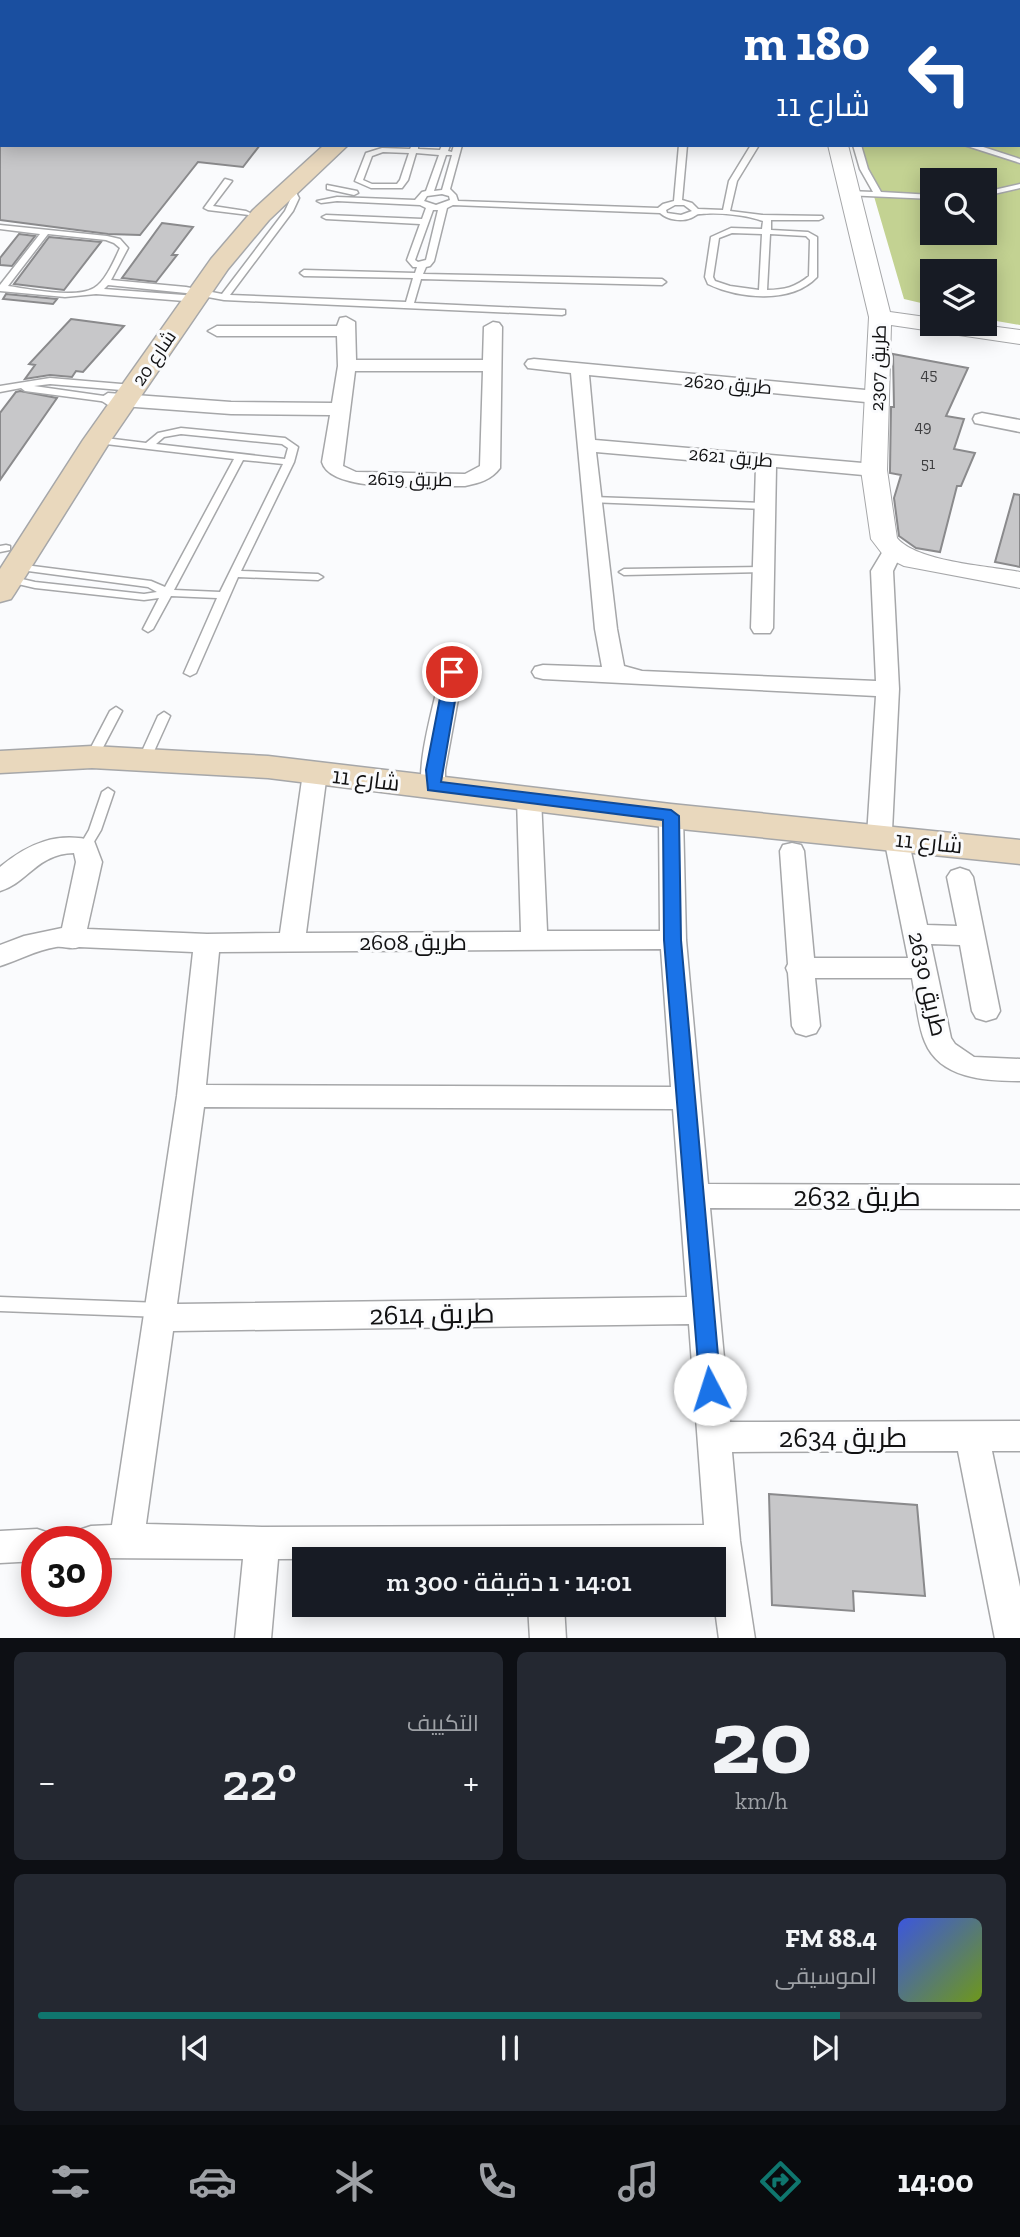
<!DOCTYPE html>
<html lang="ar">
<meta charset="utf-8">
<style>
:root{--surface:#171b24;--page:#242831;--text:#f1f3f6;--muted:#9ea1a6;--line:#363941;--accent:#0f766e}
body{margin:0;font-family:"Zilla Slab",Cairo,serif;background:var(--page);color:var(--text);direction:rtl;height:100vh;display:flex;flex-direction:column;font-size:26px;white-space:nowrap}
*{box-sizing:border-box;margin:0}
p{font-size:23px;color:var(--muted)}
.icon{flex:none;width:38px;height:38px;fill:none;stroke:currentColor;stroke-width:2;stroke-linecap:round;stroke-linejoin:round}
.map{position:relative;height:1638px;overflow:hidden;direction:ltr}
.sheet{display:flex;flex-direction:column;gap:14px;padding:14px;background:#0d0f14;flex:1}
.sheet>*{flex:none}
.guide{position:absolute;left:0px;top:0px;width:1020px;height:147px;box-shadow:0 4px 18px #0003;direction:rtl;background:#1a4fa0;color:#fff;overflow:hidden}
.tools{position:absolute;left:920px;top:168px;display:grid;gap:14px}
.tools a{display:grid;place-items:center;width:77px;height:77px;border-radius:0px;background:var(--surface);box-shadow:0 4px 18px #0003;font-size:35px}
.speed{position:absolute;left:21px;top:1526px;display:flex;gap:14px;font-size:35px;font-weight:700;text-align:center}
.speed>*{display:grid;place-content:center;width:91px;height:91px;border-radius:50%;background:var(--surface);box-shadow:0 4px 18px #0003;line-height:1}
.speed .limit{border:10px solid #d22;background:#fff;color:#111}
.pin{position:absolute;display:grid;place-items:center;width:60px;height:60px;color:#fff;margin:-30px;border:4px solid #fff;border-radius:50%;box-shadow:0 2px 7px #0007}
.me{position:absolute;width:77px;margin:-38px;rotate:355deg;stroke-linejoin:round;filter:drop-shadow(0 0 5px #0008)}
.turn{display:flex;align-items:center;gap:24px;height:147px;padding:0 35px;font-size:32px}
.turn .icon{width:91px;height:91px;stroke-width:2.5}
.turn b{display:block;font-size:49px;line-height:60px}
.big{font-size:52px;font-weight:600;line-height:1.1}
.sheet .widget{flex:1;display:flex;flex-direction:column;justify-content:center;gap:10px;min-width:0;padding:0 24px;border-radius:10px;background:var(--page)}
.sheet .dial{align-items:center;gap:0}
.dial b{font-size:91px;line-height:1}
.song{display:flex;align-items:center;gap:21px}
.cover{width:84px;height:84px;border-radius:10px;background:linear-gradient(135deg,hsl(230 70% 55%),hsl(80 70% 35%))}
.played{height:7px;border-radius:4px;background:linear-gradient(90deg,var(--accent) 85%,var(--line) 85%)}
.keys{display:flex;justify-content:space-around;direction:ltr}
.heat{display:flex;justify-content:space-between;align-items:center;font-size:38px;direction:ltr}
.sheet .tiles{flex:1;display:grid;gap:14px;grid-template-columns:1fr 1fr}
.widget:last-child{grid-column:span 2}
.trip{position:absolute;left:292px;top:1547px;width:434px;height:70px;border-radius:0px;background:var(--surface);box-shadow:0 4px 18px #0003;font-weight:600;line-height:70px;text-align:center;direction:rtl}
.menu{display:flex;height:112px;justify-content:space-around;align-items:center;background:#090b0e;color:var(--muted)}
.menu .icon{width:49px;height:49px}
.menu .selected{color:var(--accent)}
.menu b{font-size:32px;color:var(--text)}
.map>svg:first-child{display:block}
.green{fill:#c3d292;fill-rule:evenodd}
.building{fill:#c7c7c9;stroke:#8a8a8c;stroke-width:2}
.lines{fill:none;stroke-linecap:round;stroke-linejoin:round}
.service-casing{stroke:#a6a7a9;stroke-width:3}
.minor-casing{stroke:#a6a7a9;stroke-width:3}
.tertiary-casing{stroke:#a6a7a9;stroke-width:2}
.secondary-casing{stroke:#a6a7a9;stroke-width:3}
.service{fill:#fff;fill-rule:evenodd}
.minor{fill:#fff;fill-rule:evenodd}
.tertiary{fill:#fff;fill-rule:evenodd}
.secondary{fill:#e9d8bd;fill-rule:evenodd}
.route{fill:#1a73e8;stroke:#114b97;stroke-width:2}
.labels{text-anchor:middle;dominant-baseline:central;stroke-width:6;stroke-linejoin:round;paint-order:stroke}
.far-number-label{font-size:16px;fill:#3e3e40}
.far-street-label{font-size:19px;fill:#111112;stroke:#fafbfd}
.street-label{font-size:23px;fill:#111112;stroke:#fafbfd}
.near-street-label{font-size:28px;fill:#111112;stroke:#fafbfd}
</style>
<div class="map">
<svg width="1020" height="1639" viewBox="0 0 1020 1639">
<rect width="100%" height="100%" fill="#fafbfd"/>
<path class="green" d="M852,0H1020V325L985,319V271H933V311L921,303L904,299L859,145H1018V2ZM933,180H985V233H933Z"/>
<path class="building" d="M0,145H260L243,167L198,162L140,235L108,234L0,220Z
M162,223L193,227L172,255H177L156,282L122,278Z
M19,234L35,236L12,266L0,265V258Z
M49,237L101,242L64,290L14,284Z
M6,294L57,299L53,304L3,299Z
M71,319L124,326L83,372L76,371L72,377L50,375L25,379L35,365L29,364Z
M893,354L968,368L946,416L964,419L954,449L975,453L961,486H957L940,552L916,548L899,536L894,498L901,475L890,473V470L891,407H894Z
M20,391L57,398L0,480V413L16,392Z
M1014,494L1020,495V567L995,562Z
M769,1494L917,1505L925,1596L853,1591L854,1611L772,1605Z"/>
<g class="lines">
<defs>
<path id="service" d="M66,0H74L64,2Z
M495,0H515L513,2Z
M848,0H854L847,2Z
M1018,6L1020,7V11H1018Z
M0,27H2L0,32Z
M1018,68H1020V72H1018Z
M0,89H2L0,94Z
M412,145H418V149L440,150L442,145H450L448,151L452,152L454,145H462L450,189L456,195L458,201L658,208L663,204L674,201L679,145H687L682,200L692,203L698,209L723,210L729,181L751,145H759L737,181L730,211L762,215L822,216L823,218L819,220H771V230L808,232L817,237V277C792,304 739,299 708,284L705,277L711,237L731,228L762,229L763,221C748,215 718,212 701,214C695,214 698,215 691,218C681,222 668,220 660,213L453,205L447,208L434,261L430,266L426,267L423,274L662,279L666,282L662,285L421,279L414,303L565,310V314L562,315L224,300L186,293L108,285L104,289L197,296L201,299L197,302L96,294L65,297L0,291V285L40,234L0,229V225L107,236L120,239L128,248L111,280L186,287L222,294L285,211L291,198L286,189L290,187H293L299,198L293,211L230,295L406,302L413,278L304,276L300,273L304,270L415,273L417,267H413L407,260L420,224L326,219L322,217L326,215L422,219L426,208L420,205L337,201L321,203L317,201L337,197L415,200L422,192L426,191L439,155L416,153L408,180L402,188H371L355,181L366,153L382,148L410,149ZM383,152L409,153L400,180L397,184H372L363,180L372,156ZM446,155H452L442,190L434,191ZM442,194L449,196L450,200L436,205L424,201L427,196ZM675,205H684L692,211L681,215L667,213L666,210ZM433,210H438L426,260L418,262L415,260ZM732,233L762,234L759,290L730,286L715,281L713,277L719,238ZM48,234L106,240L114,243L120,248C114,261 105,282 94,288C76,299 29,289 8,286ZM770,234L806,236L810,240L809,276C796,287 784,290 767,290Z
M853,145H861L868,169L881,192L933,195V199L845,195L844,193L848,191L873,192L860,169Z
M964,145H977L1020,159V163Z
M225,179L232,181L213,206L246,211L250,213L249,215L208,210L204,208Z
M1020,184V188L985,196V192Z
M327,185L357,191L358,193L354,195L327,189Z
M50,378L133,385L138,388L133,391L50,384L34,386L111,397V401L108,402L25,391L21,388L0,392V386Z
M181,428L285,438L298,447L294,462L241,571L318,574L323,577L318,580L238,577L196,673L190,676L184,673L217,598L171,596L153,629L148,632L143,629L159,598L144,600L35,588L5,581L4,579L9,576L35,582L144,594L157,592L148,587L13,569L12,567L13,565L17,564L151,581L165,587L234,459L97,443L92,440L97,437L146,443L158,433ZM181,434L282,444L288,448L285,459L156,444L164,437ZM243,460L283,464L220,592L174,590Z
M593,497L765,503L770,506L765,509L589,502V498Z
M6,545L10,546V550L0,552V546Z
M763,567L768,570L767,572L624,575L619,572L624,569Z
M116,707L122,711L98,757L92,761L88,760L86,757L110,711Z
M164,712L170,716L151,758L145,762L141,761L139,758L158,716Z
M108,788L114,792L101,830L89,850H81L79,847L89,830L102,792Z
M0,1297L161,1303L167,1305L169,1310L167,1315L161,1317L0,1311Z"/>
<path id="minor" d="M346,317L355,322L356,360H483L484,327L493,322L499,323L502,327L500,468C491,480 479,483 465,486C435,485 331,495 322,462L330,415L231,414L108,405L99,399L108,393L231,402L332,403L338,366L337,336H217L208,331L217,326H337L340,318ZM355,371H483L480,466L465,474L356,472L343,466Z
M534,359L876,391L885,397L876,403L589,375L595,440L874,464L884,470L874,476L776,467L773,628L770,633H754L751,628L756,466L596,452L617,629L624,666L642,671L876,681L871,571L886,546H900L903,550L893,571L899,689L892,831L905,832L908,838L927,925L957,926L947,877L951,871L960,868L969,871L973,877L1000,1011L996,1018L986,1021L976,1018L972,1011L960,945L931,944L951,1038L955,1044L974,1057L1020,1059V1081C986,1081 940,1079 925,1042C917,1023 916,998 912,978H815L820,1026L816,1033L806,1036L796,1033L792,1026L788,973L786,968L788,964L780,851L783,845L792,843L801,845L804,851L814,958H908L885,843L870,842L867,836L876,696L543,679L535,677L532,672L535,667L543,665L602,667L595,629L571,373L528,368L525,364L528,360Z
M982,413L1020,420V432L975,423L973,419L975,415Z
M452,665L460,667L463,672L445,770V787L442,793L433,795L424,793C413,774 436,696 441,672L444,667Z
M315,765L323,768L327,773L306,933L521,932L517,798L520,792L529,790L538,792L541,798L547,931H660L659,816L662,810L671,808L680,810L683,816L686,940L708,1184L1020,1185V1209L710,1208L730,1422L1020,1421V1451H992L1020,1587V1639H995L958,1451L732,1452L740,1541L755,1639H719L714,1602V1559L708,1557L278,1559L271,1639H235L243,1559L96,1558V1542H74L79,1530L91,1526L112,1525L177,1096L193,952L79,947C71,950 65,946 56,947C36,950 19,960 0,966V945L24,936L62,928L76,862L74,853C36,854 28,883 0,891V867C28,844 57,831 94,841L102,862L87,929L207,934L280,933L303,773L307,768ZM661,949L671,1087L206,1085L219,952ZM204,1107L673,1109L687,1297L177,1304ZM689,1324L704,1525L262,1527L146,1524L173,1331Z
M37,1529L49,1533L53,1542H37V1561L0,1563V1531Z
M528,1605H564L566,1639H530Z"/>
<path id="tertiary" d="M822,0H838L821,2Z
M828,145H848L890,312L933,318V324H975L1020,330V344L891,325L887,470L897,538C917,562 989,566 1020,572V588L904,566L884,556L871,539L861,470L869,317Z"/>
<path id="secondary" d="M476,0H495L475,2Z
M324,145H348L269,220L228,269L111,440L15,593L11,599L0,602V569L83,440L211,259L253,210Z
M92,746L268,756L671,804L1020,840V864L671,828L268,778L92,768L0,773V751Z"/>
</defs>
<use href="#service" class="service-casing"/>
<use href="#minor" class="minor-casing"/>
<use href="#tertiary" class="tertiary-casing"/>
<use href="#secondary" class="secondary-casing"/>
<use href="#service" class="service"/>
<use href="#minor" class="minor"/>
<use href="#tertiary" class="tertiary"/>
<use href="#secondary" class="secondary"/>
</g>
<path class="route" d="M452,668L460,672L441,782L671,810L679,816L681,940L721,1389L718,1396L710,1399L703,1396L700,1389L664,940L663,820L428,790L426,770L445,672Z"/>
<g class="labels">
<g class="far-number-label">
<text x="929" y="374">45</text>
<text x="923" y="426">49</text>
<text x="928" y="463">51</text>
</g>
<g class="far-street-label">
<text transform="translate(154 358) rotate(-56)">شارع 20</text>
<text transform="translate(878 368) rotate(-88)">طريق 2307</text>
<text transform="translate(728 384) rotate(5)">طريق 2620</text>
<text transform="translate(731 457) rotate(5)">طريق 2621</text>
<text transform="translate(410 479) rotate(1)">طريق 2619</text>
</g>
<g class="street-label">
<text transform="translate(366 779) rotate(7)">شارع 11</text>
<text transform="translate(929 842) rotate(6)">شارع 11</text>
<text x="413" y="942">طريق 2608</text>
<text transform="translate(928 984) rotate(77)">طريق 2630</text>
</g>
<g class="near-street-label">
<text x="857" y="1196">طريق 2632</text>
<text transform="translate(432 1314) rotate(-1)">طريق 2614</text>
<text x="843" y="1437">طريق 2634</text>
</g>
</g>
</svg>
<div class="tools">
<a><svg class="icon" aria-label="search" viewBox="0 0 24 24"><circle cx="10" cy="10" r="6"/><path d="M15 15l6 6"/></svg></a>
<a><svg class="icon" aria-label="layers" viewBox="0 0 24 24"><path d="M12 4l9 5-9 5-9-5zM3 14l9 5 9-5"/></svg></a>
</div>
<div class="speed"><div class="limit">30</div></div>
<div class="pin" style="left:452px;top:672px;background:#d93025"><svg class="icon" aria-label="arrive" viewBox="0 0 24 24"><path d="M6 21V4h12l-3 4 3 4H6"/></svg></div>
<svg class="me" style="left:710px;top:1389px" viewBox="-20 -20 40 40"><circle r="19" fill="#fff"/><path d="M0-13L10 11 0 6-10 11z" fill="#1a73e8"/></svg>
<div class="trip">14:01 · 1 دقيقة · 300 m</div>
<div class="guide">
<div class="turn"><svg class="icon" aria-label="left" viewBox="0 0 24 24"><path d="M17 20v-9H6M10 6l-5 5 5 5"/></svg><div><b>180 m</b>شارع 11</div></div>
</div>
</div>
<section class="sheet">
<div class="tiles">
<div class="widget dial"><b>20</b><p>km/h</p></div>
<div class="widget"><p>التكييف</p>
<div class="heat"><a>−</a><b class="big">22°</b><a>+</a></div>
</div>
<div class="widget">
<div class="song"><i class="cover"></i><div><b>88.4 FM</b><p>الموسيقى</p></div></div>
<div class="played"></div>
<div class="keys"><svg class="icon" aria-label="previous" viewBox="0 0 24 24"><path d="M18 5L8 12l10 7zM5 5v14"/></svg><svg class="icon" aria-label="pause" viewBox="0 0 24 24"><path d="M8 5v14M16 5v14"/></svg><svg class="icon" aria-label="next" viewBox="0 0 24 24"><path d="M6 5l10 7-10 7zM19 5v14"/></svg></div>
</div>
</div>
</section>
<nav class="menu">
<b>14:00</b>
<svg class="icon selected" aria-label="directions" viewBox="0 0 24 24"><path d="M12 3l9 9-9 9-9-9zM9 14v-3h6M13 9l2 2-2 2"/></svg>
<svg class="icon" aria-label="music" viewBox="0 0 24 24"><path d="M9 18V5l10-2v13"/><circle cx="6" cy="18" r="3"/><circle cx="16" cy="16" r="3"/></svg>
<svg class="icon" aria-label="phone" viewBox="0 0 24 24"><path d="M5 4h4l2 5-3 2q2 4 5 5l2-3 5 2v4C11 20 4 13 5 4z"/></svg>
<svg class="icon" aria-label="climate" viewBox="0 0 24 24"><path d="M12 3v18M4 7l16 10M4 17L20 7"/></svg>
<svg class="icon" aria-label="car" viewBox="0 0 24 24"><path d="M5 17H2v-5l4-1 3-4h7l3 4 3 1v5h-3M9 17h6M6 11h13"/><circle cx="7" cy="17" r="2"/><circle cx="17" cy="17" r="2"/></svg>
<svg class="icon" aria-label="filters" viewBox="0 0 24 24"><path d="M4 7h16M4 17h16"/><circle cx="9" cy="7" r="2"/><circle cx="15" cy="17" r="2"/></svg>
</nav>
